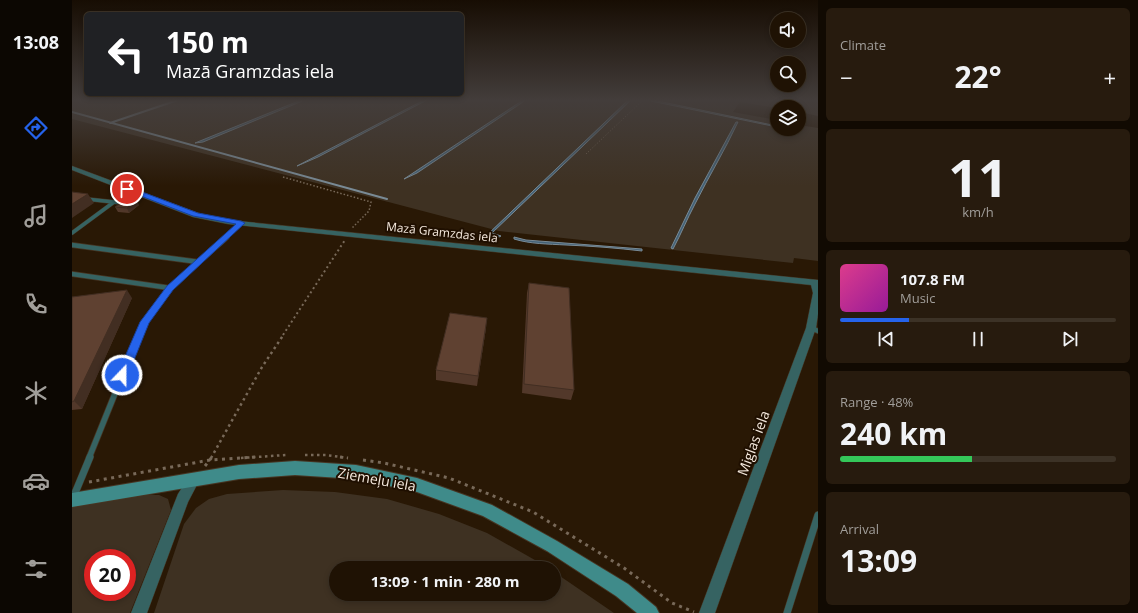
<!DOCTYPE html>
<meta charset="utf-8">
<style>
:root{--surface:#1f1204;--page:#271b0e;--text:#f1f3f6;--muted:#a19e9a;--line:#3c3226;--accent:#2563eb}
body{margin:0;font-family:"Open Sans",sans-serif;background:var(--page);color:var(--text);height:100vh;display:flex;flex-direction:column;font-size:15px;white-space:nowrap}
*{box-sizing:border-box;margin:0}
p{font-size:13px;color:var(--muted)}
.icon{flex:none;width:22px;height:22px;fill:none;stroke:currentColor;stroke-width:2;stroke-linecap:round;stroke-linejoin:round}
.map{position:relative;flex:1;overflow:hidden}
.details{display:flex;flex-direction:column;gap:8px;padding:8px;background:#110a02;width:320px}
.details>*{flex:none}
.guide{position:absolute;left:12px;top:12px;width:380px;height:84px;border-radius:6px;box-shadow:0 2px 6px #0003,0 0 0 1px var(--line);background:#202124;color:#fff;overflow:hidden}
.tools{position:absolute;left:698px;top:12px;display:grid;gap:8px}
.tools a{display:grid;place-items:center;width:36px;height:36px;border-radius:50%;background:var(--surface);box-shadow:0 2px 6px #0003,0 0 0 1px var(--line);font-size:20px}
.speed{position:absolute;left:12px;top:549px;display:flex;gap:8px;font-size:20px;font-weight:700;text-align:center}
.speed>*{display:grid;place-content:center;width:52px;height:52px;border-radius:50%;background:var(--surface);box-shadow:0 2px 6px #0003,0 0 0 1px var(--line);line-height:1}
.speed .limit{border:6px solid #d22;background:#fff;color:#111}
.pin{position:absolute;display:grid;place-items:center;width:34px;height:34px;color:#fff;margin:-17px;border:2px solid #fff;border-radius:50%;box-shadow:0 1px 4px #0007}
.me{position:absolute;width:44px;margin:-22px;rotate:22deg;stroke-linejoin:round;filter:drop-shadow(0 0 3px #0008)}
.turn{display:flex;align-items:center;gap:14px;height:84px;padding:0 16px;font-size:18px}
.turn .icon{width:52px;height:52px;stroke-width:2.5}
.turn b{display:block;font-size:28px;line-height:34px}
.big{font-size:30px;font-weight:700;line-height:1.1}
.details .card{flex:1;display:flex;flex-direction:column;justify-content:center;gap:6px;min-width:0;padding:0 14px;border-radius:6px;background:var(--page)}
.details .dial{align-items:center;gap:0}
.dial b{font-size:52px;line-height:1}
.song{display:flex;align-items:center;gap:12px}
.cover{width:48px;height:48px;border-radius:6px;background:linear-gradient(135deg,hsl(330 70% 55%),hsl(300 70% 35%))}
.played{height:4px;border-radius:2px;background:linear-gradient(90deg,var(--accent) 25%,var(--line) 25%)}
.keys{display:flex;justify-content:space-around;direction:ltr}
.heat{display:flex;justify-content:space-between;align-items:center;font-size:22px;direction:ltr}
.charge{height:6px;border-radius:3px;background:linear-gradient(90deg,#34c759 48%,var(--line) 0)}
.trip{position:absolute;left:257px;top:561px;width:232px;height:40px;border-radius:20px;background:var(--surface);box-shadow:0 2px 6px #0003,0 0 0 1px var(--line);font-weight:700;line-height:40px;text-align:center}
main{display:flex;flex:1;min-height:0}
.menu{display:flex;flex-direction:column;width:72px;justify-content:space-around;align-items:center;background:#0c0702;color:var(--muted)}
.menu .icon{width:28px;height:28px}
.menu .on{color:var(--accent)}
.menu b{font-size:18px;color:var(--text)}
.map>svg:first-child{display:block}
.green{fill:#3e3122;fill-rule:evenodd}
.water{fill:#436176;stroke:#798a95}
.lines{fill:none;stroke-linecap:round;stroke-linejoin:round}
.stream{stroke:#798a95;stroke-width:2}
.lane-far3-casing{stroke:#463523;stroke-width:4.5}
.lane-far2-casing{stroke:#463523;stroke-width:6}
.lane-far1-casing{stroke:#463523;stroke-width:7}
.lane-casing{stroke:#463523;stroke-width:8}
.street-casing{stroke:#463523;stroke-width:1}
.secondary-casing{stroke:#463523;stroke-width:2}
.path-far4{stroke:#786959;stroke-width:1;stroke-dasharray:1 2;stroke-linecap:butt}
.path-far3{stroke:#786959;stroke-width:1.5;stroke-dasharray:1.5 2;stroke-linecap:butt}
.path-far2{stroke:#786959;stroke-width:2;stroke-dasharray:2 3;stroke-linecap:butt}
.path-far1{stroke:#786959;stroke-width:2.5;stroke-dasharray:2.5 3.5;stroke-linecap:butt}
.path{stroke:#786959;stroke-width:3;stroke-dasharray:3 4.5;stroke-linecap:butt}
.lane-far3{stroke:#366362;stroke-width:3.5}
.lane-far2{stroke:#366362;stroke-width:4.5}
.lane-far1{stroke:#366362;stroke-width:5.5}
.lane{stroke:#366362;stroke-width:7}
.street{fill:#366362;fill-rule:evenodd}
.secondary{fill:#3f8b8a;fill-rule:evenodd}
.wall{fill:#52382a}
.shaded-wall{fill:#422e22}
.building{fill:#5f4131;stroke:#422e22}
.route{fill:#2563eb;stroke:#184099}
.labels{text-anchor:middle;dominant-baseline:central;stroke-width:4;stroke-linejoin:round;paint-order:stroke}
.street-label{font-size:12px;fill:#f6eade;stroke:#1f0f00}
.near-street-label{font-size:14px;fill:#f6eade;stroke:#1f0f00}
</style>
<main>
<nav class="menu">
<b>13:08</b>
<svg class="icon on" aria-label="directions" viewBox="0 0 24 24"><path d="M12 3l9 9-9 9-9-9zM9 14v-3h6M13 9l2 2-2 2"/></svg>
<svg class="icon" aria-label="music" viewBox="0 0 24 24"><path d="M9 18V5l10-2v13"/><circle cx="6" cy="18" r="3"/><circle cx="16" cy="16" r="3"/></svg>
<svg class="icon" aria-label="phone" viewBox="0 0 24 24"><path d="M5 4h4l2 5-3 2q2 4 5 5l2-3 5 2v4C11 20 4 13 5 4z"/></svg>
<svg class="icon" aria-label="climate" viewBox="0 0 24 24"><path d="M12 3v18M4 7l16 10M4 17L20 7"/></svg>
<svg class="icon" aria-label="car" viewBox="0 0 24 24"><path d="M5 17H2v-5l4-1 3-4h7l3 4 3 1v5h-3M9 17h6M6 11h13"/><circle cx="7" cy="17" r="2"/><circle cx="17" cy="17" r="2"/></svg>
<svg class="icon" aria-label="filters" viewBox="0 0 24 24"><path d="M4 7h16M4 17h16"/><circle cx="9" cy="7" r="2"/><circle cx="15" cy="17" r="2"/></svg>
</nav>
<div class="map">
<svg width="746" height="613" viewBox="0 0 746 613">
<rect width="100%" height="100%" fill="#291805"/>
<path class="green" d="M0,100H746V116L727,112V107L705,108L668,102L661,112L705,120V129H727V125L746,128V261L722,258L721,263L427,231L0,119Z
M211,490L263,492L315,499L367,514L415,533L477,568H264V594H482V572L542,613H82L112,524L124,508L137,499L155,494Z
M71,495H87L96,499L99,510L58,613H0V507ZM21,558H55V592H21Z"/>
<path class="water" d="M229,100H233L131,142L123,143Z
M352,100H355L246,157L225,166Z
M451,100H454L345,173L332,179Z
M559,100L420,233L429,236L427,237L414,236L555,101Z
M581,100L705,126V127L579,101Z
M664,122H666C653,150 637,176 623,204C615,219 609,234 601,249L599,248L623,198Z
M442,237L454,240L570,249V251C545,248 519,246 494,245C476,244 458,244 442,239Z"/>
<g class="lines">
<path class="stream" d="M0,112L315,199
M38,123L106,100"/>
<defs>
<path id="lane-far3" d="M14,199L51,203
M0,233L42,202
M154,238L169,223"/>
<path id="lane-far2" d="M0,245L127,262
M0,274L98,288
M739,328L746,331
M67,335C84,294 123,266 155,237"/>
<path id="lane-far1" d="M17,458L67,334"/>
<path id="lane" d="M1,498L18,457
M715,613L746,515"/>
<path id="street" d="M0,166L126,213L156,220L746,280V314L744,328L643,613H627L734,328L741,293L739,285L156,224L121,217L0,170Z
M122,473L126,475L128,479L116,502L75,613H59L106,494L118,475Z"/>
<path id="secondary" d="M223,461L284,465L345,478L420,505L485,541L556,584L584,607L587,613H565L544,596L475,551L411,516L345,492L284,479L223,475L167,479L0,507V493L167,465Z"/>
</defs>
<use href="#lane-far3" class="lane-far3-casing"/>
<use href="#lane-far2" class="lane-far2-casing"/>
<use href="#lane-far1" class="lane-far1-casing"/>
<use href="#lane" class="lane-casing"/>
<use href="#street" class="street-casing"/>
<use href="#secondary" class="secondary-casing"/>
<path class="path-far4" d="M514,154L571,100"/>
<path class="path-far3" d="M211,177L299,202L297,211L280,228"/>
<path class="path-far2" d="M211,335L273,240"/>
<path class="path-far1" d="M233,455H254L276,458
M139,458L190,367L212,334
M169,458L214,455"/>
<path class="path" d="M268,457L276,458
M291,460L312,463L377,478L461,512L552,568L600,603L622,612
M133,466L140,457
M17,482L138,460L184,457"/>
<use href="#lane-far3" class="lane-far3"/>
<use href="#lane-far2" class="lane-far2"/>
<use href="#lane-far1" class="lane-far1"/>
<use href="#lane" class="lane"/>
<use href="#street" class="street"/>
<use href="#secondary" class="secondary"/>
</g>
<path class="wall" d="M67,205L57,213L46,212L43,207Z
M457,283L502,390L499,400L450,393L455,293Z
M0,297L60,298L10,409L0,410Z
M414,328L405,386L364,380V370Z"/>
<path class="shaded-wall" d="M16,194L22,203L0,218V204Z
M65,200L67,205L57,213L55,208Z
M55,290L60,298L10,409L2,401Z
M415,318L414,328L405,386L406,376Z"/>
<path class="building" d="M0,192L16,194L0,204Z
M53,199L65,200L55,208L43,207Z
M457,283L497,288L502,390L452,384Z
M55,290L2,401L0,402V297Z
M378,313L415,318L406,376L364,370Z"/>
<linearGradient id="sky" x2="0" y2="1"><stop stop-color="#170d03"/><stop offset="0.54" stop-color="#433d3b"/><stop offset="1" stop-color="#433d3b" stop-opacity="0"/></linearGradient>
<rect width="746" height="186" fill="url(#sky)"/>
<path class="route" d="M53,187H57L126,213L169,221L173,223L101,290L77,323L56,375L54,378L50,380L47,378L45,375L68,322L95,286L164,224L121,216L53,190Z"/>
<g class="labels">
<g class="street-label">
<text transform="translate(370 232) rotate(6)">Mazā Gramzdas iela</text>
</g>
<g class="near-street-label">
<text transform="translate(681 443) rotate(-70)">Miglas iela</text>
<text transform="translate(305 479) rotate(10)">Ziemeļu iela</text>
</g>
</g>
</svg>
<div class="tools">
<a><svg class="icon" aria-label="sound" viewBox="0 0 24 24"><path d="M4 9h4l5-4v14l-5-4H4zM17 9q2 3 0 6"/></svg></a>
<a><svg class="icon" aria-label="search" viewBox="0 0 24 24"><circle cx="10" cy="10" r="6"/><path d="M15 15l6 6"/></svg></a>
<a><svg class="icon" aria-label="layers" viewBox="0 0 24 24"><path d="M12 4l9 5-9 5-9-5zM3 14l9 5 9-5"/></svg></a>
</div>
<div class="speed"><div class="limit">20</div></div>
<div class="pin" style="left:55px;top:189px;background:#d93025"><svg class="icon" aria-label="arrive" viewBox="0 0 24 24"><path d="M6 21V4h12l-3 4 3 4H6"/></svg></div>
<svg class="me" style="left:50px;top:375px" viewBox="-20 -20 40 40"><circle r="17" fill="#2563eb" stroke="#fff" stroke-width="3"/><path d="M0-11L8 9 0 5-8 9z" fill="#fff"/></svg>
<div class="trip">13:09 · 1 min · 280 m</div>
<div class="guide">
<div class="turn"><svg class="icon" aria-label="left" viewBox="0 0 24 24"><path d="M17 20v-9H6M10 6l-5 5 5 5"/></svg><div><b>150 m</b>Mazā Gramzdas iela</div></div>
</div>
</div>
<section class="details">
<div class="card"><p>Climate</p>
<div class="heat"><a>−</a><b class="big">22°</b><a>+</a></div>
</div>
<div class="card dial"><b>11</b><p>km/h</p></div>
<div class="card">
<div class="song"><i class="cover"></i><div><b>107.8 FM</b><p>Music</p></div></div>
<div class="played"></div>
<div class="keys"><svg class="icon" aria-label="previous" viewBox="0 0 24 24"><path d="M18 5L8 12l10 7zM5 5v14"/></svg><svg class="icon" aria-label="pause" viewBox="0 0 24 24"><path d="M8 5v14M16 5v14"/></svg><svg class="icon" aria-label="next" viewBox="0 0 24 24"><path d="M6 5l10 7-10 7zM19 5v14"/></svg></div>
</div>
<div class="card"><p>Range · 48%</p><b class="big">240 km</b><div class="charge"></div></div>
<div class="card"><p>Arrival</p><b class="big">13:09</b></div>
</section>
</main>
